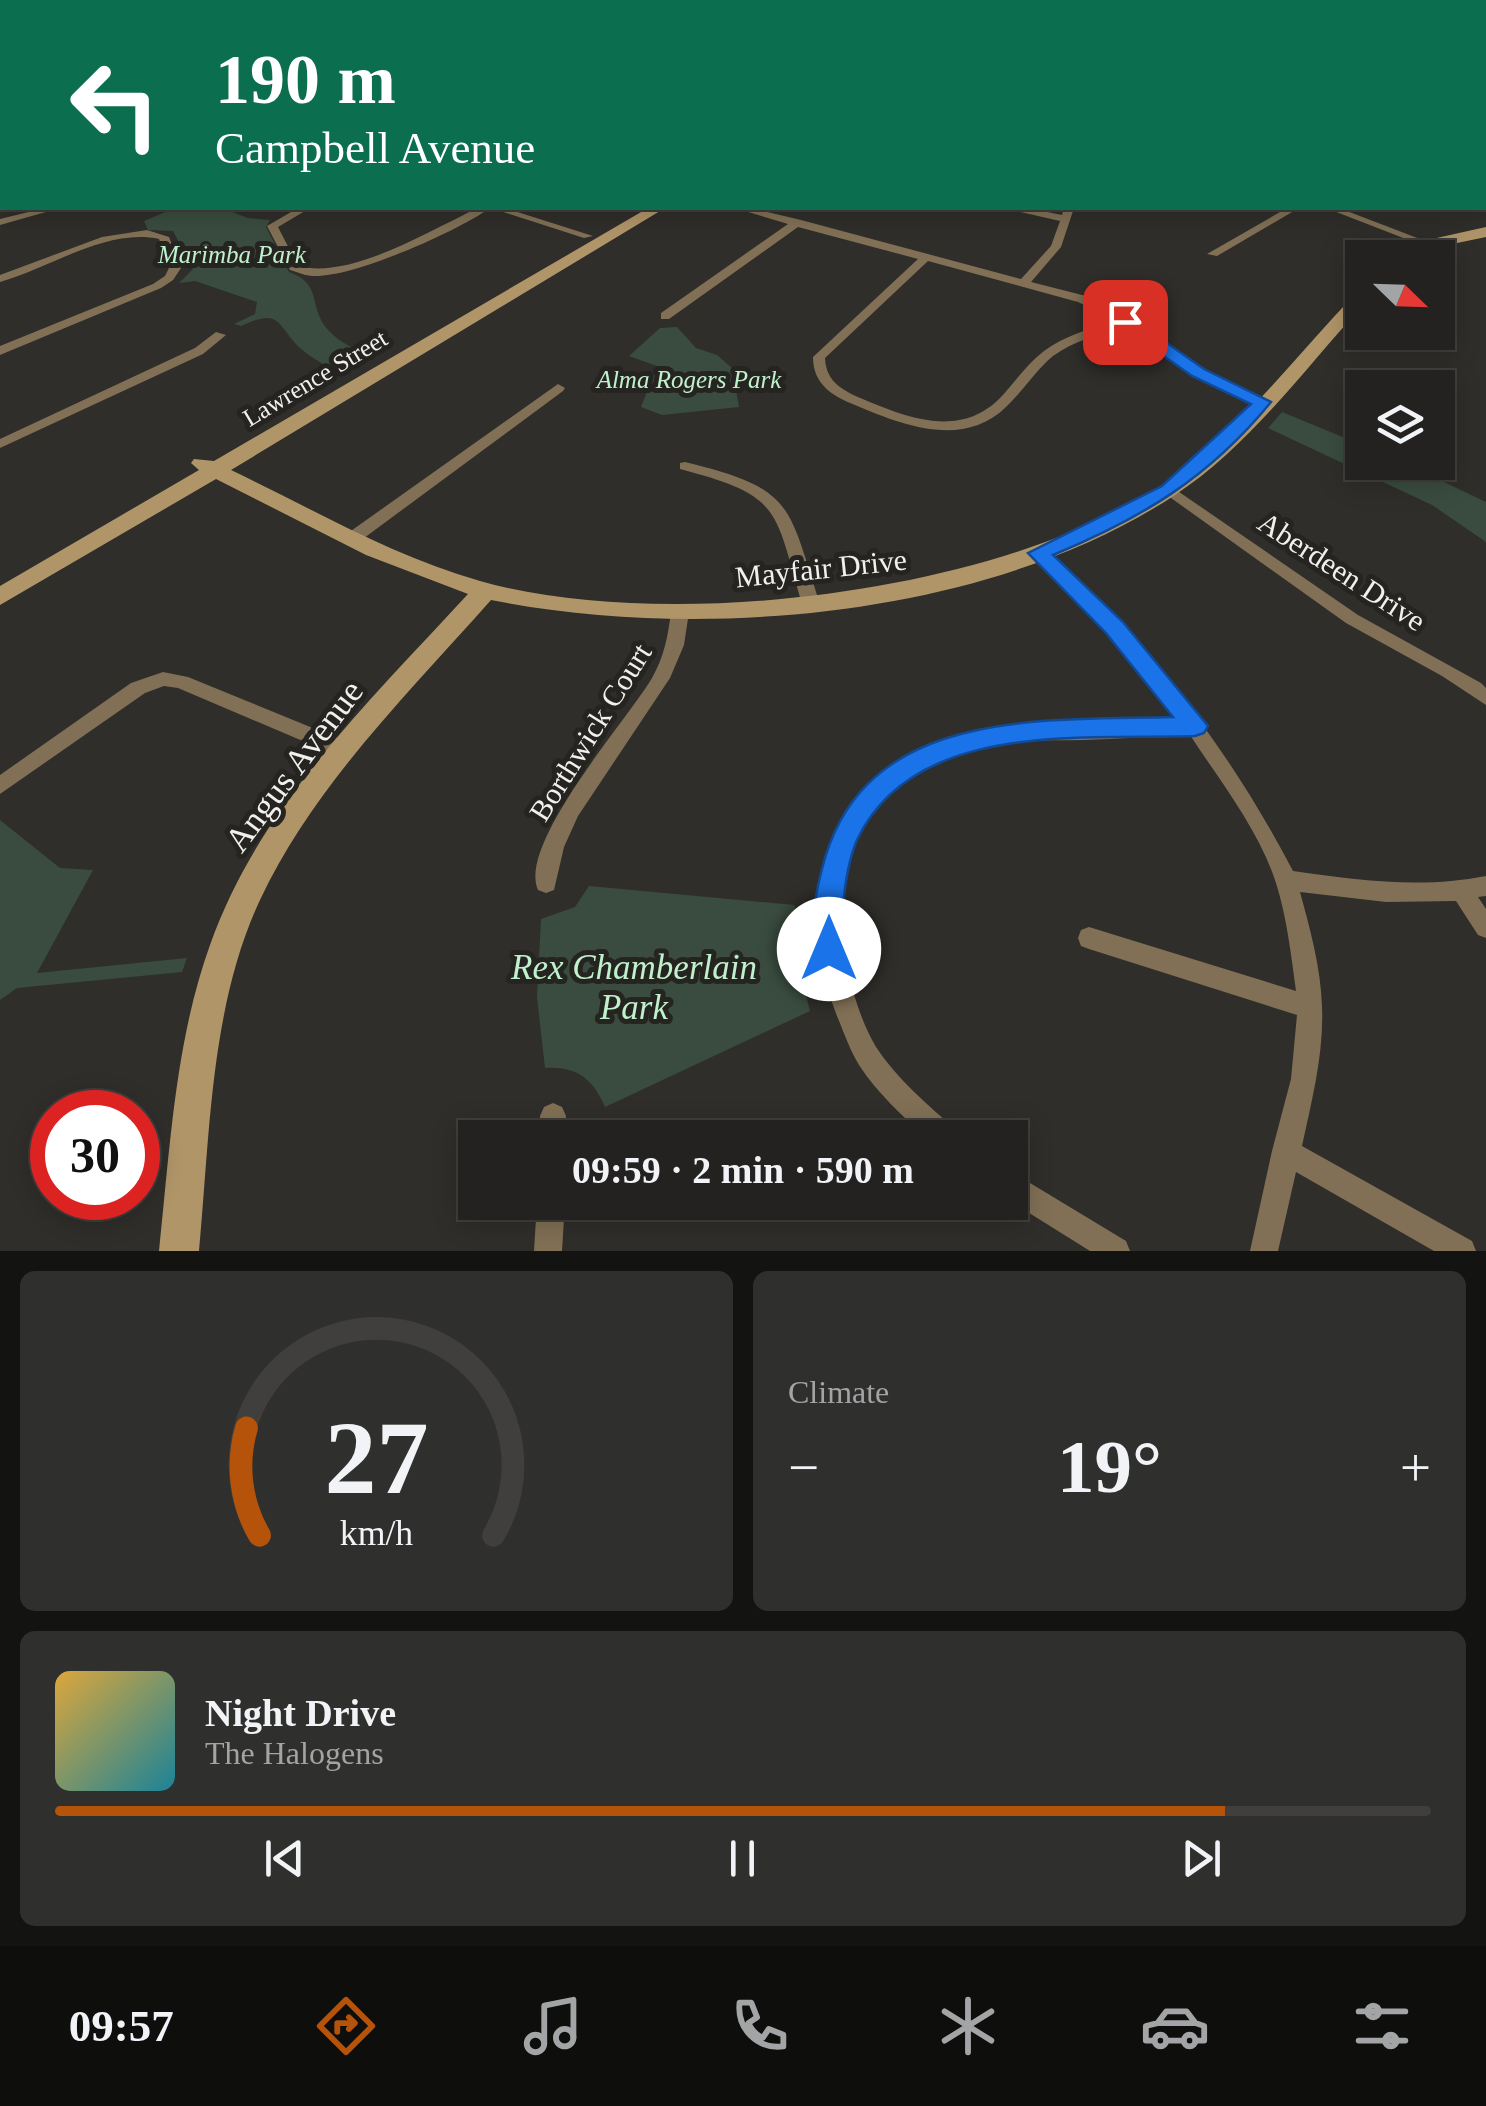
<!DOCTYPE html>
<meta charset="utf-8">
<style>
:root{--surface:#232220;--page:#2f2f2d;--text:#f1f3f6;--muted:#a3a4a5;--line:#403f3e;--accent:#b45309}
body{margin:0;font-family:Georgia,serif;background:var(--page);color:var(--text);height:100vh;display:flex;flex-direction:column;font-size:38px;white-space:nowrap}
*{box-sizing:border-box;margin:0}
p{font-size:32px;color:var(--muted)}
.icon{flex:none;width:55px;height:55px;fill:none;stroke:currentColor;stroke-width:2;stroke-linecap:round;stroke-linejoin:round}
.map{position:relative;height:1251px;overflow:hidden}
.panel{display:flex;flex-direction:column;gap:20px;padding:20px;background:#131312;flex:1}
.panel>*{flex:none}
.banner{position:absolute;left:0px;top:0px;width:1488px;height:210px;box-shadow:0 5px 25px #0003,0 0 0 2px var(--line);background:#0b6e4f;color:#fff;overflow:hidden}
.needle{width:65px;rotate:113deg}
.fabs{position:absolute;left:1345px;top:240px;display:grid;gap:20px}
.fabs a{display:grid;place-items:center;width:110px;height:110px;border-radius:0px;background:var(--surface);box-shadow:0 5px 25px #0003,0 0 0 2px var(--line);font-size:50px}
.speed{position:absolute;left:30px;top:1090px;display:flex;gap:20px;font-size:50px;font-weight:700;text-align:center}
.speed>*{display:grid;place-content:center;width:130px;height:130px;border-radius:50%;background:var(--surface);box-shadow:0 5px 25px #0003,0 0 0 2px var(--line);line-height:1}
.speed .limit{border:15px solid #d22;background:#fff;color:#111}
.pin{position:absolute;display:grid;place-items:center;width:85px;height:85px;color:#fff;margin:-42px;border-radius:20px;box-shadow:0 5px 15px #0006}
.me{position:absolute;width:110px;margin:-55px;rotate:0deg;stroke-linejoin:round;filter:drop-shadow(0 0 8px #0008)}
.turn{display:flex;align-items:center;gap:35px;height:210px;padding:0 50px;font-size:45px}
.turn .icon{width:130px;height:130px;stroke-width:2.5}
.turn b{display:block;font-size:70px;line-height:85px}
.big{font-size:75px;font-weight:700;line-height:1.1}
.panel .tile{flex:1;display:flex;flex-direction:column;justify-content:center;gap:15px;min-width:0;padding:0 35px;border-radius:15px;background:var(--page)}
.panel .dial{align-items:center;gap:0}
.dial svg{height:260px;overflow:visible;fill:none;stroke:var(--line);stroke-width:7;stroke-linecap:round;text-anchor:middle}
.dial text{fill:var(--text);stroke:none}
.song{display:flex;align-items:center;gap:30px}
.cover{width:120px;height:120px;border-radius:15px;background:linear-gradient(135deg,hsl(40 70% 55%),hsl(190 70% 35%))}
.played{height:10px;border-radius:5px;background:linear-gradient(90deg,var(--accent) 85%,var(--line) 85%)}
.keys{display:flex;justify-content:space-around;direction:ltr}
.heat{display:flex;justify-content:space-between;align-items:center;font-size:55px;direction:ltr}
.panel .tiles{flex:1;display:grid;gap:20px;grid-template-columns:1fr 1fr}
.tile:last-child{grid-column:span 2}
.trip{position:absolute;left:458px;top:1120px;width:570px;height:100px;border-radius:0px;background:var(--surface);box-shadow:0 5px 25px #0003,0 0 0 2px var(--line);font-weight:700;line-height:100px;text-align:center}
.tab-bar{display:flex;height:160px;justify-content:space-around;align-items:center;background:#0e0e0d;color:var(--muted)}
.tab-bar .icon{width:70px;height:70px}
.tab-bar .on{color:var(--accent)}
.tab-bar b{font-size:45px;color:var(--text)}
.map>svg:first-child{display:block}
.green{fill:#3a4c3f}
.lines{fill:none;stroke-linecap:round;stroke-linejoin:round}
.river{fill:#415769;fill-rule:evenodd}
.street{fill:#817055;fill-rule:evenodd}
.secondary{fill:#b09569;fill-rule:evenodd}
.route{fill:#1a73e8;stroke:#114b97;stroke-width:2.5}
.labels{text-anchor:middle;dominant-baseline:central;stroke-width:10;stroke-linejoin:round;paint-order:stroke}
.far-park-label{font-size:25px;font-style:italic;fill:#c0f1cd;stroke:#252420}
.far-street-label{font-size:25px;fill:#f1f0ee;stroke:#252420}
.street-label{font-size:30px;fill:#f1f0ee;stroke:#252420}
.near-street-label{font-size:35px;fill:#f1f0ee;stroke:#252420}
.near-park-label{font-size:35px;font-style:italic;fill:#c0f1cd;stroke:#252420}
</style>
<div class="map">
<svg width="1486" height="1251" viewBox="0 0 1486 1251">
<rect width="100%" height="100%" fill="#2f2e2a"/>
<path class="green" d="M0,0H273L274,2H2L0,117Z
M168,208H222L248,218L270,220L266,227L289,272C324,284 307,308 329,331C338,341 354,348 364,355L335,372C324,364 310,357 300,348C276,325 282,307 241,326L234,324L255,314L257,302L195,281L179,283L193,269L173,231L148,230L144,221L170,210Z
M677,327L696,348L717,355L732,368L739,407L662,415L641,407L657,366L629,356L660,328Z
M1282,412L1362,445V462L1404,463L1486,502V542L1432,505L1268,428Z
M0,820L60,868L93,870L37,973L187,958L182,972L17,988L0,1000Z
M589,886L795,905L797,960L810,1011L605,1107C593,1079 577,1066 545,1068L537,997L541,919L575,907Z"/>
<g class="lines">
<path class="river" d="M1222,0H1245L1247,2H1224Z
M1485,37H1486V45H1485Z"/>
<path class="street" d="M1091,0H1097L1098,2H1092Z
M1485,10H1486V14H1485Z
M45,208H60L0,225V219Z
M298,208H310L278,227L298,266C351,280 430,230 478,208H490C458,231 353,278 313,276C306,276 297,272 290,270L267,226Z
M491,208H505L593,236L584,238Z
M735,208H750L801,220L1021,279L1051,246L1060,221L1012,210L1011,208H1028L1062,215L1064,208H1074L1061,247L1031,282L1086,296L1129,318L1217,377L1270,402L1268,405C1231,407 1155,347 1124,326C1100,334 1074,341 1053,356C1035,371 1023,391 1006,407C963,449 902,425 855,405C832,396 813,384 813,357L918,259L798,227L669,319H661V313L788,224ZM928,261L1078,302L1115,320C1090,329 1064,336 1044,351C1027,364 1015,382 1001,397C962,438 910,419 865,400C844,391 826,383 825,358Z
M1287,208H1299L1217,256L1207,254Z
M1326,208H1339L1433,244L1424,246Z
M147,230L169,237L181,268L173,280L161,288L0,355V346L153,284L165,276L169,268L159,239C106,228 50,268 0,282V275L102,237Z
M216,332L226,335L203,354L0,448V439L195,348Z
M558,384L565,388L563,391L360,541H348L346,537L348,533Z
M685,462C795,489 787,503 820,604L817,608L811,610L802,604C774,509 783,496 680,469V463Z
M1169,485L1358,615L1481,683L1486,688V705L1442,676L1346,623L1164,493L1161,490Z
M1039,548L1045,549C1149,646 1227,745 1293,871C1358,880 1421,889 1486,876V896L1478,897L1486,909V938L1478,935L1456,901L1386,902L1300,892C1310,929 1321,968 1322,1007C1324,1053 1312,1100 1302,1146L1472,1241L1476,1251H1434L1296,1172L1278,1251H1250L1272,1151L1291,1079L1297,1015L1089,949L1081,946L1078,938L1081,930L1089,927L1296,991C1291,955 1287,918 1276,883C1259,830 1220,781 1190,735C1154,736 1119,739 1083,740C1041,741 995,738 955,753C858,788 824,880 849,976C855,1000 863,1025 876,1047C897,1079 927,1104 955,1129L959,1138H926C902,1115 877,1093 859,1065C850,1050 844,1033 837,1016C795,909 822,797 931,746C978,724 1030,726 1080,725C1113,724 1146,722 1179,720C1135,661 1087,608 1033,557L1031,553L1033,549Z
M680,606L689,612L684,645L670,678L578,816L564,847L554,890L546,893L538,890C517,844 628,719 652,678C664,657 668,636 671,612Z
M163,672L188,677L352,744L355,750L352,756L345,758L338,756L178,688L164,686L145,693L0,794V775L131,683Z
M553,1103L562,1107L566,1116L565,1138H539L540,1116L544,1107Z
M1010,1171L1126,1241L1130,1251H1090L1010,1201Z
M537,1202H565L562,1251H534Z"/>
<path class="secondary" d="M279,0H289L290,2H281Z
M591,0H601V2H592Z
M1485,16H1486V22H1485Z
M1485,108H1486V116H1485Z
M2,126V134L0,135V127Z
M648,208H665L231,470C313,509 392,556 480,581C667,634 1000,593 1162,485C1237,435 1294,358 1356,293L1362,292V306C1304,370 1248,447 1175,495C990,617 704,642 491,600C408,694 314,785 260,900C210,1007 210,1135 199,1251H159C170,1149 175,1042 210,945C260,804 370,701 468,594L366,555L216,479L0,605V586L199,470L191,463L194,459L214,461Z
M1486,227V237L1433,248L1415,258H1395L1423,241Z"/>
</g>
<path class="route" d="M1120,318H1131L1204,369L1271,402C1209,478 1142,518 1053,555L1123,622L1208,726L1204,733L1195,736C1086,740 914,719 857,840C850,856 845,882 844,899C842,919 848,940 840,959L829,963L819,959C807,933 815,896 822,869C862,706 1041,721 1173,717L1106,633L1028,553L1162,486L1251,404L1192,376L1120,325Z"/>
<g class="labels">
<g class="far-park-label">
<text x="232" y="254">Marimba Park</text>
<text x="689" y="379">Alma Rogers Park</text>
</g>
<g class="far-street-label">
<text transform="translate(315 378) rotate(-31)">Lawrence Street</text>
</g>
<g class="street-label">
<text transform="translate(821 568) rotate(-6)">Mayfair Drive</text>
<text transform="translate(1342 571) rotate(33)">Aberdeen Drive</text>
<text transform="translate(590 732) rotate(-58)">Borthwick Court</text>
</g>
<g class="near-street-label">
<text transform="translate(294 766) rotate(-53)">Angus Avenue</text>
</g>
<g class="near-park-label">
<text x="634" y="967">Rex Chamberlain<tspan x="634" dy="40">Park</tspan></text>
</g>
</g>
</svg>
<div class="fabs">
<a><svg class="needle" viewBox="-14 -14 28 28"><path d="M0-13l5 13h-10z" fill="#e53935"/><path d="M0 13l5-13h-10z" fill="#a3a4a5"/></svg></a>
<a><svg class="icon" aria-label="layers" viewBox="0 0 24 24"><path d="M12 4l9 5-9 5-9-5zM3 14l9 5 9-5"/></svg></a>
</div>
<div class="speed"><div class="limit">30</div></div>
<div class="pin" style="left:1125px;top:322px;background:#d93025"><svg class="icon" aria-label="arrive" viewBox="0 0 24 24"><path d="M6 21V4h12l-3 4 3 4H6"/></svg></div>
<svg class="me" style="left:829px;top:949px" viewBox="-20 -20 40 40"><circle r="19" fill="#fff"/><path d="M0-13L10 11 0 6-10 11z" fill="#1a73e8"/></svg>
<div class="trip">09:59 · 2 min · 590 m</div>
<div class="banner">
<div class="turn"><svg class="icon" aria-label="left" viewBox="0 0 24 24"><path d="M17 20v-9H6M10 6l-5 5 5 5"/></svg><div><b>190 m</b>Campbell Avenue</div></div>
</div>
</div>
<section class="panel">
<div class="tiles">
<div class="tile dial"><svg viewBox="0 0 100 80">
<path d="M14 69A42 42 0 1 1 86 69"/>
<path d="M14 69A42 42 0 0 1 10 36" stroke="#b45309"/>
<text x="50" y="56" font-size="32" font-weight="700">27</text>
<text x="50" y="72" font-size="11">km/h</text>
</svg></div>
<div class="tile"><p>Climate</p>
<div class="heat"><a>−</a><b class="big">19°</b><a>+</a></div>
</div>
<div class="tile">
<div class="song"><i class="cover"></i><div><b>Night Drive</b><p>The Halogens</p></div></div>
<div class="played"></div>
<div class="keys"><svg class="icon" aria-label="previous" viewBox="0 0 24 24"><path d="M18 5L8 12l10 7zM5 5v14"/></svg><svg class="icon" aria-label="pause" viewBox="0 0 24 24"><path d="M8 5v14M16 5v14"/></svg><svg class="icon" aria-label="next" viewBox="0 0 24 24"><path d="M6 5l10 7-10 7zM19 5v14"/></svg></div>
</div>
</div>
</section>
<nav class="tab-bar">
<b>09:57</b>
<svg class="icon on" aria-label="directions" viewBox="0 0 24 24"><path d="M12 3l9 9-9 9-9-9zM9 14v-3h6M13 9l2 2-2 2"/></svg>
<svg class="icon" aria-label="music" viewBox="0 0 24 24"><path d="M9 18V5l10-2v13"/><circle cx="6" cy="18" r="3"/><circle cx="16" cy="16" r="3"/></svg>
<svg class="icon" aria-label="phone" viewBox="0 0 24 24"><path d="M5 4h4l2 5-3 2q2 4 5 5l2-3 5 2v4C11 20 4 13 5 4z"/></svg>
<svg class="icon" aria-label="climate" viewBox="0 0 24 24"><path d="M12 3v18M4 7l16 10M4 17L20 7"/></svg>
<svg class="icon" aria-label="car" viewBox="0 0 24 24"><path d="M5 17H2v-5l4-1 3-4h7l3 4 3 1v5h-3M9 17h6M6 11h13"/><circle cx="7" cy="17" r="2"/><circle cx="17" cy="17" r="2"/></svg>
<svg class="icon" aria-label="filters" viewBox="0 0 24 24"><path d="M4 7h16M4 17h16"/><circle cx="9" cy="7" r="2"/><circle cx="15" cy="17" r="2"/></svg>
</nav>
